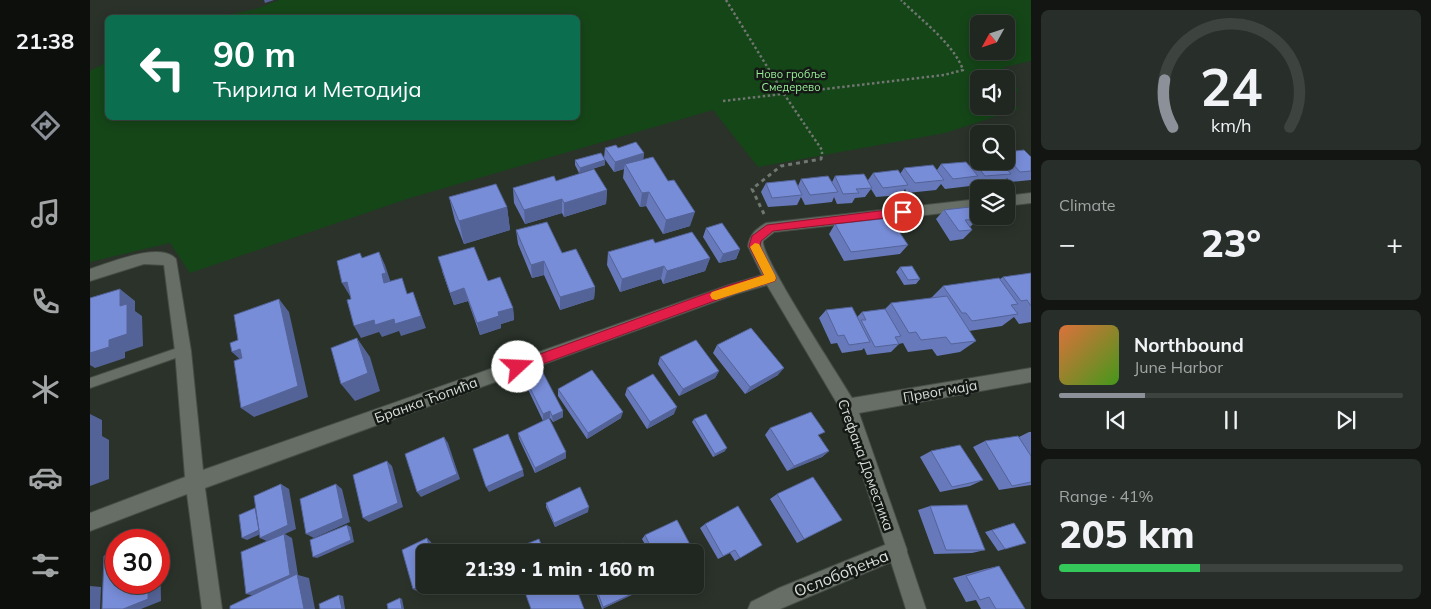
<!DOCTYPE html>
<meta charset="utf-8">
<style>
:root{--surface:#202620;--page:#282e29;--text:#f1f3f6;--muted:#a2a5a5;--line:#3d433e;--accent:#8c9099}
body{margin:0;font-family:Mulish,sans-serif;background:var(--page);color:var(--text);height:100vh;display:flex;flex-direction:column;font-size:19px;white-space:nowrap}
*{box-sizing:border-box;margin:0}
p{font-size:16px;color:var(--muted)}
.icon{flex:none;width:28px;height:28px;fill:none;stroke:currentColor;stroke-width:2;stroke-linecap:round;stroke-linejoin:round}
.map{position:relative;flex:1;overflow:hidden}
.panel{display:flex;flex-direction:column;gap:10px;padding:10px;background:#121512;width:400px}
.panel>*{flex:none}
.guide{position:absolute;left:15px;top:15px;width:475px;height:105px;border-radius:8px;box-shadow:0 2px 12px #0003,0 0 0 1px var(--line);background:#0b6e4f;color:#fff;overflow:hidden}
.needle{width:32px;rotate:230deg}
.buttons{position:absolute;left:880px;top:15px;display:grid;gap:10px}
.buttons a{display:grid;place-items:center;width:45px;height:45px;border-radius:8px;background:var(--surface);box-shadow:0 2px 12px #0003,0 0 0 1px var(--line);font-size:25px}
.speed{position:absolute;left:15px;top:529px;display:flex;gap:10px;font-size:25px;font-weight:700;text-align:center}
.speed>*{display:grid;place-content:center;width:65px;height:65px;border-radius:50%;background:var(--surface);box-shadow:0 2px 12px #0003,0 0 0 1px var(--line);line-height:1}
.speed .limit{border:8px solid #d22;background:#fff;color:#111}
.pin{position:absolute;display:grid;place-items:center;width:42px;height:42px;color:#fff;margin:-21px;border:2px solid #fff;border-radius:50%;box-shadow:0 1px 5px #0007}
.me{position:absolute;width:55px;margin:-28px;rotate:70deg;stroke-linejoin:round;filter:drop-shadow(0 0 4px #0008)}
.turn{display:flex;align-items:center;gap:18px;height:105px;padding:0 25px;font-size:22px}
.turn .icon{width:65px;height:65px;stroke-width:2.5}
.turn b{display:block;font-size:35px;line-height:42px}
.big{font-size:38px;font-weight:800;line-height:1.1}
.panel .widget{flex:1;display:flex;flex-direction:column;justify-content:center;gap:8px;min-width:0;padding:0 18px;border-radius:8px;background:var(--page)}
.panel .dial{align-items:center;gap:0}
.dial svg{height:130px;overflow:visible;fill:none;stroke:var(--line);stroke-width:7;stroke-linecap:round;text-anchor:middle}
.dial text{fill:var(--text);stroke:none}
.song{display:flex;align-items:center;gap:15px}
.cover{width:60px;height:60px;border-radius:8px;background:linear-gradient(135deg,hsl(20 70% 55%),hsl(100 70% 35%))}
.played{height:5px;border-radius:2px;background:linear-gradient(90deg,var(--accent) 25%,var(--line) 25%)}
.keys{display:flex;justify-content:space-around;direction:ltr}
.heat{display:flex;justify-content:space-between;align-items:center;font-size:28px;direction:ltr}
.charge{height:8px;border-radius:4px;background:linear-gradient(90deg,#34c759 41%,var(--line) 0)}
.trip{position:absolute;left:326px;top:544px;width:288px;height:50px;border-radius:8px;background:var(--surface);box-shadow:0 2px 12px #0003,0 0 0 1px var(--line);font-weight:800;line-height:50px;text-align:center}
main{display:flex;flex:1;min-height:0}
.tab-bar{display:flex;flex-direction:column;width:90px;justify-content:space-around;align-items:center;background:#0d0f0d;color:var(--muted)}
.tab-bar .icon{width:35px;height:35px}
.tab-bar .current{color:var(--accent)}
.tab-bar b{font-size:22px;color:var(--text)}
.map>svg:first-child{display:block}
.green{fill:#154618;fill-rule:evenodd}
.lines{fill:none;stroke-linecap:round;stroke-linejoin:round}
.lane-casing{stroke:#464d46;stroke-width:2}
.street-casing{stroke:#464d46;stroke-width:2}
.secondary-casing{stroke:#464d46;stroke-width:2}
.path-far1{stroke:#707670;stroke-width:2.5;stroke-dasharray:2.5 2.5;stroke-linecap:butt}
.path{stroke:#707670;stroke-width:3;stroke-dasharray:4 4;stroke-linecap:butt}
.lane{fill:#666e65;fill-rule:evenodd}
.street{fill:#666e65;fill-rule:evenodd}
.secondary{fill:#666e65;fill-rule:evenodd}
.wall{fill:#6779ba}
.shaded-wall{fill:#546397}
.building{fill:#788dd8;stroke:#546397}
.route{fill:#e11d48;stroke:#92132f}
.slow{fill:#f59e0b}
.labels{text-anchor:middle;dominant-baseline:central;stroke-width:5;stroke-linejoin:round;paint-order:stroke}
.far-park-label{font-size:11px;fill:#99f099;stroke:#151915}
.street-label{font-size:14px;fill:#d9ded9;stroke:#151915}
.near-street-label{font-size:16px;fill:#d9ded9;stroke:#151915}
</style>
<main>
<nav class="tab-bar">
<b>21:38</b>
<svg class="icon current" aria-label="directions" viewBox="0 0 24 24"><path d="M12 3l9 9-9 9-9-9zM9 14v-3h6M13 9l2 2-2 2"/></svg>
<svg class="icon" aria-label="music" viewBox="0 0 24 24"><path d="M9 18V5l10-2v13"/><circle cx="6" cy="18" r="3"/><circle cx="16" cy="16" r="3"/></svg>
<svg class="icon" aria-label="phone" viewBox="0 0 24 24"><path d="M5 4h4l2 5-3 2q2 4 5 5l2-3 5 2v4C11 20 4 13 5 4z"/></svg>
<svg class="icon" aria-label="climate" viewBox="0 0 24 24"><path d="M12 3v18M4 7l16 10M4 17L20 7"/></svg>
<svg class="icon" aria-label="car" viewBox="0 0 24 24"><path d="M5 17H2v-5l4-1 3-4h7l3 4 3 1v5h-3M9 17h6M6 11h13"/><circle cx="7" cy="17" r="2"/><circle cx="17" cy="17" r="2"/></svg>
<svg class="icon" aria-label="filters" viewBox="0 0 24 24"><path d="M4 7h16M4 17h16"/><circle cx="9" cy="7" r="2"/><circle cx="15" cy="17" r="2"/></svg>
</nav>
<div class="map">
<svg width="941" height="609" viewBox="0 0 941 609">
<rect width="100%" height="100%" fill="#2a322a"/>
<path class="green" d="M189,0H941V61L914,67L928,90L921,103L929,109L855,133L668,167L623,110L320,198L100,273L80,243L0,262V71L17,62L18,118H488V18L126,17L166,9ZM889,24H916V51H889ZM889,79H916V106H889Z"/>
<g class="lines">
<defs>
<path id="lane" d="M93,346L97,348L98,351L97,354L0,388V378Z"/>
<path id="street" d="M941,193V203L916,206V196Z
M889,199V209L684,232L673,241C671,257 749,376 762,398L941,368V382L769,413L817,550L814,557L807,560L800,557L797,550L751,410L677,285L646,294L115,488L132,609H112L97,494L0,531V513L95,477L85,351L74,265L54,264L0,281V269C19,263 71,241 86,259L101,351L113,470L639,285L672,275L658,246C660,234 666,229 676,223Z"/>
<path id="secondary" d="M807,540L814,543L836,609H816L801,562L690,609H658L661,602L689,588Z"/>
</defs>
<use href="#lane" class="lane-casing"/>
<use href="#street" class="street-casing"/>
<use href="#secondary" class="secondary-casing"/>
<path class="path-far1" d="M636,0L694,94L732,150V154
M633,101L854,75L873,70C864,44 830,19 811,0"/>
<path class="path" d="M674,214L662,189L691,166L731,159L732,153"/>
<use href="#lane" class="lane"/>
<use href="#street" class="street"/>
<use href="#secondary" class="secondary"/>
</g>
<path class="wall" d="M515,148H528L554,153L553,159L600,226L573,234L556,206L550,207L533,178L534,169L524,172L514,158Z
M916,152L941,157V180L920,182L917,178L912,184L886,186L883,182L880,186L855,189L851,184L846,190L817,193L815,189L811,195L786,197L781,189L775,197L765,198L762,203L747,204L744,197L742,202L715,205L711,197L707,205L678,207L671,192L676,183L708,186L711,179L742,182L745,176L778,180L783,173L810,174L814,168L847,170L851,164L879,166L883,161H916Z
M485,160L515,165L489,173L485,165Z
M466,181L517,190L516,204L474,217L472,213L435,224L424,203L423,188Z
M359,197L417,207L420,230L374,244L365,221Z
M854,210L888,219L880,227L882,230L873,239L860,241L846,219Z
M745,224L818,245L810,254L754,261L739,234Z
M616,228L650,249L646,259L629,263L613,237Z
M426,230L472,253L505,287L504,299L470,310L454,275L442,278L428,244Z
M565,243L620,258L615,271L573,284L571,279L530,292L517,265L518,252Z
M810,267L830,279L826,284L814,285L806,272Z
M352,271L398,281L423,308L424,320L411,324V328L390,335L378,301L364,305Z
M941,273V322L929,324L924,317L912,326L879,331L886,341L870,352L847,356L842,349L818,352L813,343L809,344L801,352L777,355L774,348L772,350L752,353L747,343L741,344L729,318L736,310L767,317L772,312L795,309L801,303L841,298L853,286L910,279L913,277Z
M627,345L688,375L655,394L623,353Z
M570,357L629,371L625,378L589,396L568,364Z
M434,376L473,411V417L463,422L460,418H459L476,458L445,473L429,439L428,433L453,421L435,383Z
M537,388L584,414L557,429L535,395Z
M468,389L531,418L497,439L468,396Z
M604,419L635,451L623,457L602,422Z
M680,428L730,437L739,451L732,457L697,471L675,435Z
M939,432H941V485L909,490L883,447L895,441L929,437Z
M841,451L893,480L880,486L850,492L830,457Z
M687,494L752,520L707,543L680,499Z
M456,503L498,512L465,527L456,507Z
M840,506L895,550L882,553L844,554L828,510Z
M924,523L915,549L908,551L895,532Z
M615,524L672,545L645,561L640,553L628,559L610,528Z
M555,535L604,552H559L552,539Z
M909,566L935,609H891L886,600L876,602L863,578L895,569Z
M503,585H551L553,589L550,591L512,609Z"/>
<path class="shaded-wall" d="M174,0H184L175,3Z
M554,153L553,163L535,164L534,169L524,172L525,162Z
M515,160V165L489,173L490,168Z
M517,190L516,204L474,217V203Z
M559,192L556,206L550,207L552,193Z
M472,199V213L435,224L434,210Z
M417,207L420,230L374,244L369,221Z
M605,212L600,226L573,234L576,220Z
M650,249L646,259L629,263L633,254Z
M289,252L295,265L302,286L294,283L292,274Z
M620,258L615,271L573,284L577,271Z
M454,261V275L442,278L441,265Z
M574,266L571,279L530,292L532,279Z
M257,282L264,295L260,296L252,283Z
M505,287L504,299L470,310V297Z
M374,288L378,301L364,305L360,293Z
M30,289L45,301V311L52,316L53,346L35,352V358L5,368L0,365V353L19,340L30,306Z
M323,292L336,328L311,336L309,331L292,337L289,332L271,338L264,326Z
M189,299L199,312L218,397L164,417L151,408Z
M423,308L424,320L411,324V328L390,335L387,323L408,312Z
M267,338L280,357L290,391L265,401L251,384Z
M150,349L154,363L142,352Z
M694,368L688,375L655,394L660,387Z
M629,371L625,378L589,396L593,389Z
M587,407L584,414L557,429L560,422Z
M460,411V418L453,421V414Z
M473,411V417L463,422L462,416Z
M533,412L531,418L497,439L498,433Z
M0,414L12,420V436L19,440V479L0,486Z
M354,437L358,443L370,479L331,497L327,492Z
M637,448L635,451L623,457L625,454Z
M739,451L732,457L697,471L704,466Z
M476,452V458L445,473V468Z
M297,461L302,466L313,507L279,522L273,518Z
M433,470L434,476L399,492L396,487Z
M191,484L199,489L206,529L195,534L202,538L208,575L219,578L225,609H214L166,596L156,594L179,542L170,538Z
M246,484L252,489L260,522L224,538L216,534Z
M499,507L498,512L465,527L464,523Z
M257,525L261,527L264,542L227,558L223,557Z
M170,530L175,532L157,540L152,538Z
M337,538L341,542L344,552H341Z
M69,542H70L71,601L51,609H33L58,582H69Z
M335,584V585H341L328,592L323,589Z
M0,586L11,587L10,609H0Z
M553,589L550,591L512,609L513,607Z
M249,595L253,596L255,609H252Z
M310,598L312,599L314,609H312Z"/>
<path class="building" d="M546,142L554,153L525,162L515,148L526,145L528,148Z
M934,150L941,157V171L930,172L916,156V152Z
M511,153L515,160L490,168L485,160Z
M563,157L578,181L584,180L605,212L576,220L559,192L552,193L535,164Z
M883,161H910L921,174L895,176Z
M876,162L888,176L863,179L851,164Z
M843,165L854,180L825,183L814,168Z
M504,169L517,190L474,203L472,199L434,210L423,188L464,176L466,181Z
M808,170L818,185L793,188L783,173Z
M774,174L782,188L766,189L769,193L753,194L745,176Z
M738,176L748,192L720,195L711,179Z
M705,180L712,195L682,198L676,183Z
M406,184L417,207L369,221L359,197Z
M880,207L888,219L875,220L882,230L869,231L854,210Z
M800,218L818,245L761,252L745,224Z
M457,222L472,253L486,249L505,287L470,297L454,261L441,265L426,230Z
M632,223L650,249L633,254L616,228Z
M602,232L620,258L577,271L574,266L532,279L518,252L563,239L565,243Z
M384,247L398,281L410,277L423,308L408,312L409,316L387,323L374,288L360,293L348,257Z
M289,252L296,273L292,274L294,283L312,278L317,294L323,292L331,316L305,324L304,319L285,325L284,320L264,326L257,300L261,299L257,282L252,283L247,261L270,253L272,258Z
M822,266L830,279L818,280L810,267Z
M941,273V306L937,300L931,301L913,277Z
M909,278L928,304L921,305L928,314L882,321L876,313H872L853,286Z
M30,289V306L37,304V334L19,340V347L0,353V298Z
M857,296L886,341L861,344L856,337L831,340L826,332L819,333L801,303Z
M189,299L208,386L151,408L144,361L152,358L150,349L142,352L140,343L148,340L144,315Z
M762,307L780,342L759,345L754,335L748,336L736,310Z
M795,309L811,336L805,337L809,344L785,347L771,320H776L772,312Z
M661,328L694,368L660,387L627,345Z
M267,338L278,373L251,384L241,348Z
M606,340L629,371L593,389L570,357Z
M451,369L473,411L462,416L460,411L453,414L434,376Z
M502,370L533,412L498,433L468,389Z
M563,374L587,407L560,422L537,388Z
M721,412L735,432L728,435L739,451L704,466L680,428Z
M616,414L637,448L625,454L604,419Z
M459,418L476,452L445,468L428,433Z
M418,434L433,470L396,487L383,449Z
M928,436L941,456V482L922,486L895,441Z
M354,437L367,474L327,492L315,454Z
M870,445L893,480L862,487L841,451Z
M297,461L308,503L273,518L263,475Z
M723,477L752,520L714,539L687,494Z
M191,484L198,525L170,538L164,496Z
M246,484L253,518L216,534L210,499Z
M490,487L499,507L464,523L456,503Z
M877,505L895,550H856L840,506Z
M648,506L672,545L650,558L645,550L633,556L615,524Z
M165,508L169,530L152,538L149,515Z
M587,520L604,552H563L555,535Z
M924,523L936,543L915,549L902,530Z
M257,525L261,540L223,557L220,540Z
M194,534L200,575L156,594L151,552Z
M337,538L341,552H335V584L323,589L312,550Z
M449,539L454,552H419V551Z
M533,543L537,552H512Z
M409,545L412,552H394Z
M26,551V582H58V599L33,609H12L14,556Z
M605,554L608,560L605,561Z
M909,566L935,609H906L899,597L890,600L876,576Z
M207,574L214,609H140V606Z
M458,585H485L494,609H441L436,595Z
M505,585H551L553,589L513,607Z
M249,595L252,609H230L229,604Z
M310,598L312,609H298L297,604Z"/>
<path class="route" d="M813,208L818,212L813,216L683,231L671,241L670,246L686,278L685,281L646,293L428,373L424,371L422,367L424,363L428,362L640,285L674,275L659,246L662,236L677,225Z"/>
<path class="slow" d="M665,243L669,244L685,275L686,278L685,281L626,300L622,299L620,295L622,292L674,275L660,247Z"/>
<g class="labels">
<g class="far-park-label">
<text x="701" y="74">Ново гробље<tspan x="701" dy="13">Смедерево</tspan></text>
</g>
<g class="street-label">
<text transform="translate(850 391) rotate(-10)">Првог маја</text>
<text transform="translate(336 400) rotate(-20)">Бранка Ћопића</text>
<text transform="translate(776 465) rotate(70)">Стефана Доместика</text>
</g>
<g class="near-street-label">
<text transform="translate(751 573) rotate(-22)">Ослобођења</text>
</g>
</g>
</svg>
<div class="buttons">
<a><svg class="needle" viewBox="-14 -14 28 28"><path d="M0-13l5 13h-10z" fill="#e53935"/><path d="M0 13l5-13h-10z" fill="#a2a5a5"/></svg></a>
<a><svg class="icon" aria-label="sound" viewBox="0 0 24 24"><path d="M4 9h4l5-4v14l-5-4H4zM17 9q2 3 0 6"/></svg></a>
<a><svg class="icon" aria-label="search" viewBox="0 0 24 24"><circle cx="10" cy="10" r="6"/><path d="M15 15l6 6"/></svg></a>
<a><svg class="icon" aria-label="layers" viewBox="0 0 24 24"><path d="M12 4l9 5-9 5-9-5zM3 14l9 5 9-5"/></svg></a>
</div>
<div class="speed"><div class="limit">30</div></div>
<div class="pin" style="left:813px;top:212px;background:#d93025"><svg class="icon" aria-label="arrive" viewBox="0 0 24 24"><path d="M6 21V4h12l-3 4 3 4H6"/></svg></div>
<svg class="me" style="left:428px;top:367px" viewBox="-20 -20 40 40"><circle r="19" fill="#fff"/><path d="M0-13L10 11 0 6-10 11z" fill="#e11d48"/></svg>
<div class="trip">21:39 · 1 min · 160 m</div>
<div class="guide">
<div class="turn"><svg class="icon" aria-label="left" viewBox="0 0 24 24"><path d="M17 20v-9H6M10 6l-5 5 5 5"/></svg><div><b>90 m</b>Ћирила и Методија</div></div>
</div>
</div>
<section class="panel">
<div class="widget dial"><svg viewBox="0 0 100 80">
<path d="M14 69A42 42 0 1 1 86 69"/>
<path d="M14 69A42 42 0 0 1 9 40" stroke="#8c9099"/>
<text x="50" y="56" font-size="32" font-weight="700">24</text>
<text x="50" y="72" font-size="11">km/h</text>
</svg></div>
<div class="widget"><p>Climate</p>
<div class="heat"><a>−</a><b class="big">23°</b><a>+</a></div>
</div>
<div class="widget">
<div class="song"><i class="cover"></i><div><b>Northbound</b><p>June Harbor</p></div></div>
<div class="played"></div>
<div class="keys"><svg class="icon" aria-label="previous" viewBox="0 0 24 24"><path d="M18 5L8 12l10 7zM5 5v14"/></svg><svg class="icon" aria-label="pause" viewBox="0 0 24 24"><path d="M8 5v14M16 5v14"/></svg><svg class="icon" aria-label="next" viewBox="0 0 24 24"><path d="M6 5l10 7-10 7zM19 5v14"/></svg></div>
</div>
<div class="widget"><p>Range · 41%</p><b class="big">205 km</b><div class="charge"></div></div>
</section>
</main>
